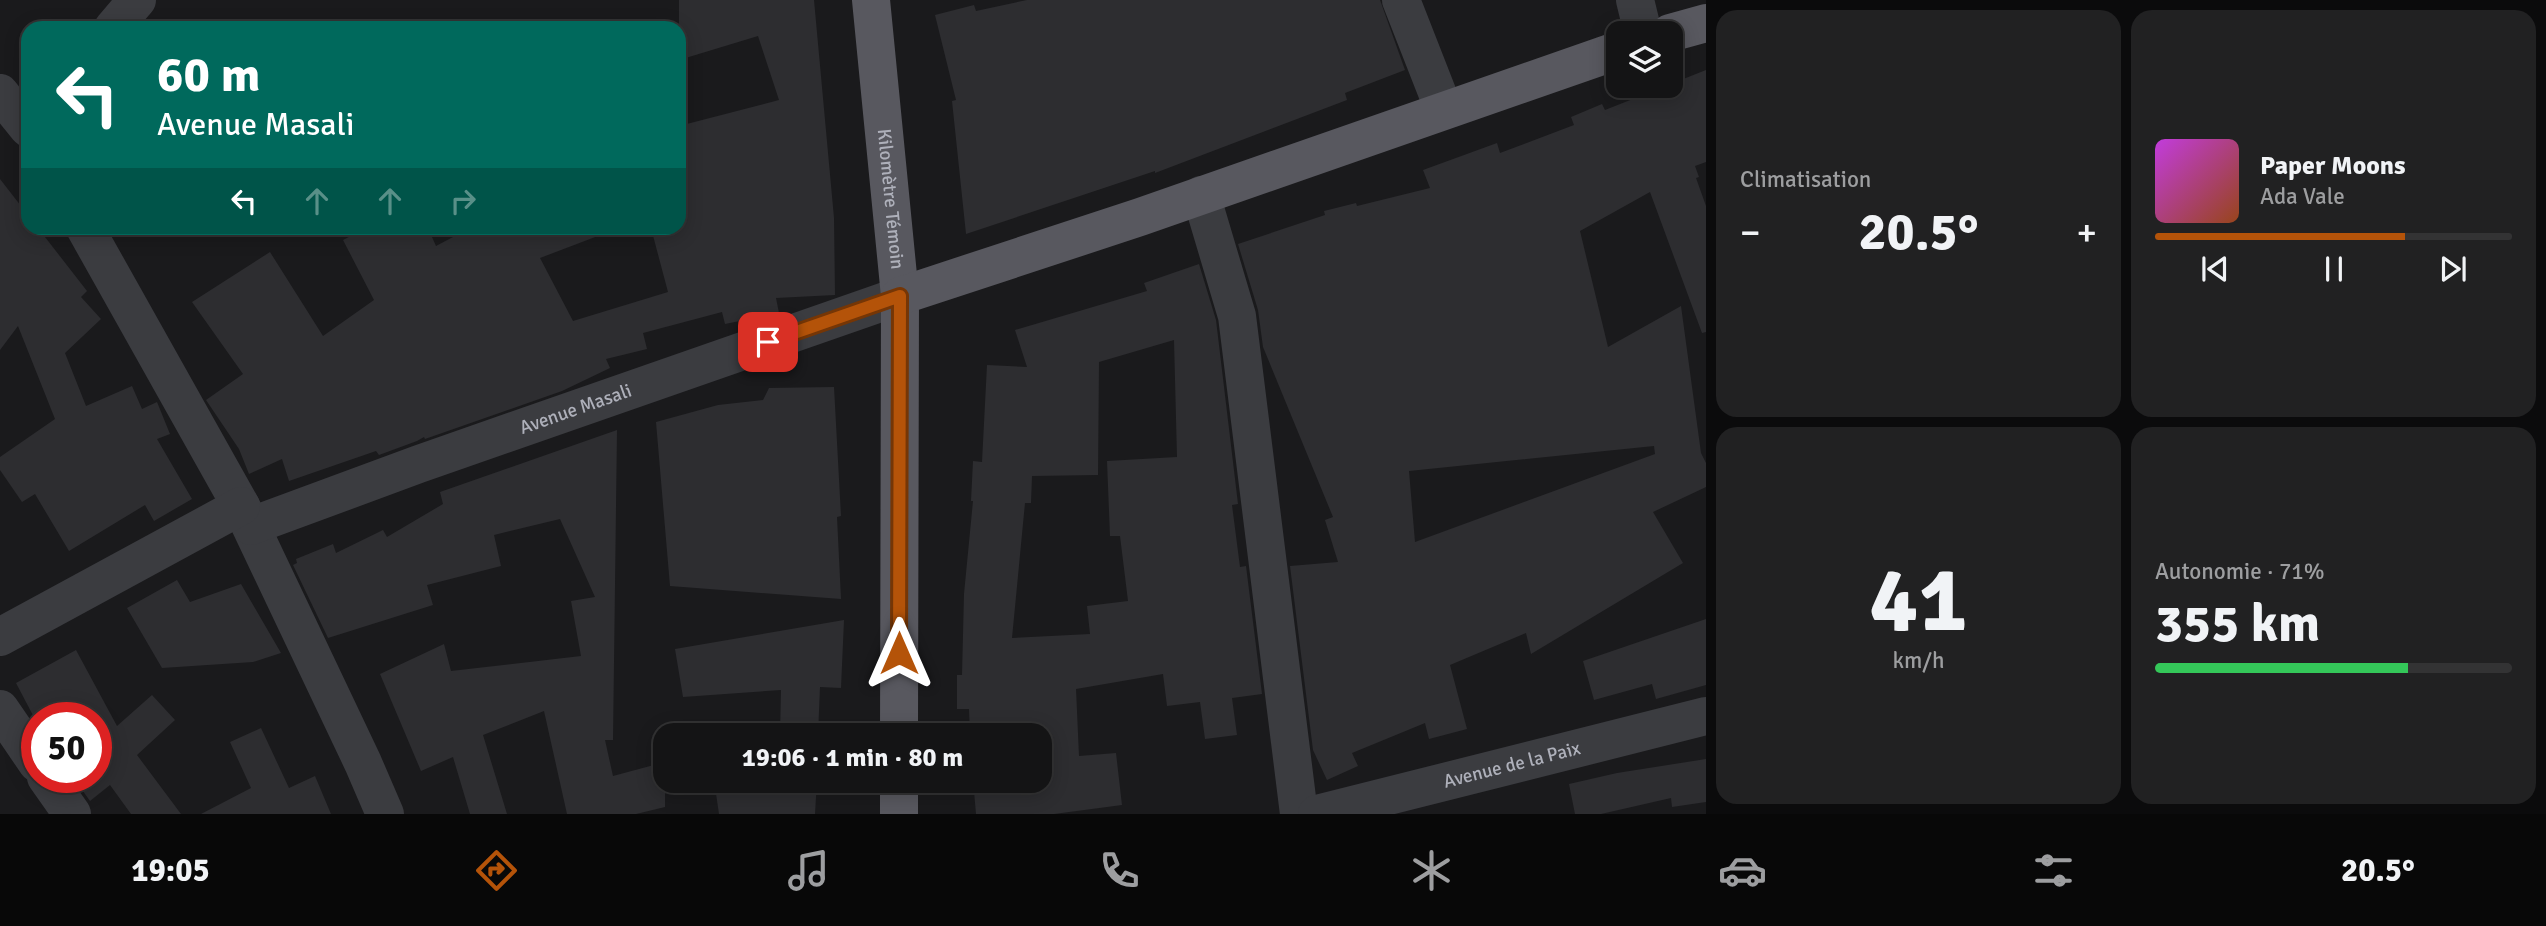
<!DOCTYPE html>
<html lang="fr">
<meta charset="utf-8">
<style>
:root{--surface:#141415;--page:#212122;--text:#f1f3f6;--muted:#9d9ea0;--line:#333334;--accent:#b45309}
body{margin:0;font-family:Signika,sans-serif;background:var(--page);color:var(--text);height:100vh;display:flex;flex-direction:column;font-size:26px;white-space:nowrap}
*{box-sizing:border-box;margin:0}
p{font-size:23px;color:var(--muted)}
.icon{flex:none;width:38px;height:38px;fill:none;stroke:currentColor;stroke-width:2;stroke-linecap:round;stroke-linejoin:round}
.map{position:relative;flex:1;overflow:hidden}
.side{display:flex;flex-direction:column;gap:10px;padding:10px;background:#0b0b0c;width:840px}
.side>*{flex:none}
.guide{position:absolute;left:21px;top:21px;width:665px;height:214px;border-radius:21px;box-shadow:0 4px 18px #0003,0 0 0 2px var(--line);background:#00695c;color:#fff;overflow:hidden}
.buttons{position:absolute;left:1606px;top:21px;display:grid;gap:14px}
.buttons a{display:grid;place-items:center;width:77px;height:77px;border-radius:14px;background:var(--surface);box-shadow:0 4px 18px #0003,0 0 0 2px var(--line);font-size:35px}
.speed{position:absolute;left:21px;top:702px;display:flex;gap:14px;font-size:35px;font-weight:700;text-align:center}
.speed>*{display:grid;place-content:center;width:91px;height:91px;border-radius:50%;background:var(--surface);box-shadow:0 4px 18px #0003,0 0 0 2px var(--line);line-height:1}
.speed .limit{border:10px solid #d22;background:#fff;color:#111}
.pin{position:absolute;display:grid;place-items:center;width:60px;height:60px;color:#fff;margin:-30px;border-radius:14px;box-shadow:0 4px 10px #0006}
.me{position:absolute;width:77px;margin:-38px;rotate:0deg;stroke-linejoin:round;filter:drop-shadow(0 0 5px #0008)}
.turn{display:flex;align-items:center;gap:24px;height:147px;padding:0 21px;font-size:32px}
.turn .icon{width:91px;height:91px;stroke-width:2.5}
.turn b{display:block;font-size:49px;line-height:60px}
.lanes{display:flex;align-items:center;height:66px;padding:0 21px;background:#0003;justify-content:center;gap:35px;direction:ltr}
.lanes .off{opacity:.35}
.big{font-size:52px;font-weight:700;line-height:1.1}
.side .tile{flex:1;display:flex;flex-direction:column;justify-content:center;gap:10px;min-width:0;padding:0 24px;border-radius:21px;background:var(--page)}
.side .dial{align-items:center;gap:0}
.dial b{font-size:91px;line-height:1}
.song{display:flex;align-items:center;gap:21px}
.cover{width:84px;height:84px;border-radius:10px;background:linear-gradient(135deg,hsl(290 70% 55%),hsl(20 70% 35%))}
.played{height:7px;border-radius:4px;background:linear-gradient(90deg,var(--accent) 70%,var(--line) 70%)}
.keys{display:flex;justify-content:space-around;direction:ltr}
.heat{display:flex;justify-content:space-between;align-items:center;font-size:38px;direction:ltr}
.charge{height:10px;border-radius:5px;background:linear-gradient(90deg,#34c759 71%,var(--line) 0)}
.side .tiles{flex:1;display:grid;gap:10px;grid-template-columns:repeat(2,1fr)}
.trip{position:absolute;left:653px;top:723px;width:399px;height:70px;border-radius:21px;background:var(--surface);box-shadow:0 4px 18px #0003,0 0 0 2px var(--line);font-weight:700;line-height:70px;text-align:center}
.menu{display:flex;height:112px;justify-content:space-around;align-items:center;background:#080808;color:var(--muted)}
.menu .icon{width:49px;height:49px}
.menu .selected{color:var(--accent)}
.menu b{font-size:32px;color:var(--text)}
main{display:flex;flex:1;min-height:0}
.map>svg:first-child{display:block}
.building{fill:#2d2d30;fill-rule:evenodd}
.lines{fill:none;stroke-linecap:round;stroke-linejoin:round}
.minor{stroke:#3b3c40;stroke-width:38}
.major{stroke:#58585f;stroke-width:38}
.route-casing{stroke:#753606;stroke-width:18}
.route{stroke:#b45309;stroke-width:12}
.labels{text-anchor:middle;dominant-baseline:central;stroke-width:7;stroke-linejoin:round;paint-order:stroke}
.street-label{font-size:19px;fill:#aeb0ba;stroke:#151517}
</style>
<main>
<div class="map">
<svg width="1706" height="814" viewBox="0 0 1706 814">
<rect width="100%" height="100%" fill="#1a1a1c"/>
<path class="building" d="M679,0H814L834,218L835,295L776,298L779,313L725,324L722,312L643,333L647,349L606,359L610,368L562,391L425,439L424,437L417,441L379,455L376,451L289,481L282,459L249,474L239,449L206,400L243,374L192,302L270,252L323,336L374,300L343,240L366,228H428L436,246L470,228H611V231L540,258L573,321L668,292L651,228H679V126L779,100L758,36L679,60Z
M1027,0H1380L1405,70L1345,93L1347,100L1155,173V171L966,234L952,101L956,100L935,15L974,5L976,11Z
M1706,70V162L1695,166L1699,177L1696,178L1706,206V332L1702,333L1650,192L1580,231L1608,347L1681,306L1701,453L1706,463V487L1653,512L1683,563L1531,654L1526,633L1450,665L1467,729L1429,739L1425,723L1352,753L1358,766L1327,780L1313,750L1290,566L1338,562L1325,520L1333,517L1263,347L1258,310L1238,244L1325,215L1324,211L1356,203L1357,206L1430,188L1423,170L1497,143L1500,153L1574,125L1571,117L1602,104L1605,110ZM1654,446L1655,454L1415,542L1409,471Z
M0,179L28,215V228H38L87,291L81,297L101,319L65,353L86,406L132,386L142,409L157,402L170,434L157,439L192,499L154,521L145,505L69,551L35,494L22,502L0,470V457L55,419L18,326L0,350Z
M1199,264L1216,320L1238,504L1232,505L1240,567L1246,566L1262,694L1232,698L1237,735L1205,739L1200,702L1167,706L1163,674L1076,689L1079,756L1116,753L1122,805L1054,814H976L973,780H1040V735H970L969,709H957V675H962L964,594L973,501H971L973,461L982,462L987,365L1027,367L1015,330L1147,291L1144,283ZM1174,340L1177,457L1107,461L1110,536H1120L1128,601L1087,606L1090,634L1012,638L1025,503H1031L1032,476L1098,475L1099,362Z
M834,387L841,516L837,517L841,599L670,586L656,422L718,405L763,400L769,388Z
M617,430L613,740H605L613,776L665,762V807L636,814H567L544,711L483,735L507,814H470L453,757L421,771L380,674L444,644L451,671L581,656L571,601L595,597L560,519L494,535L501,566L427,585L433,605L328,638L293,565L297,563L296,559L333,544L336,553L383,530L387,537L443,504L440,492Z
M177,580L190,602L241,584L281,653L253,662L162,668L127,608Z
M1706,619V685L1656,699L1652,684L1594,700L1583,661Z
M844,620L841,688L820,687L818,735H780L781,690L683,697L675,649Z
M76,650L117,726L152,695L175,720L137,755L181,814H131L110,785L90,801L73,777H96V718H37V723L16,683Z
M261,728L289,788L315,776L331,814H201L251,788L230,742Z
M1706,759V802L1672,807L1671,798L1601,814H1575L1569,784L1617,773Z
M714,780H817L815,814H719Z"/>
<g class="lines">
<g class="minor">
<path d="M1401,0L1444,110"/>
<path d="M1635,0L1643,33"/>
<path d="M113,28L137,0"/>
<path d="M0,93L28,128"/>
<path d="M1201,195L1237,316L1299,814"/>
<path d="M85,228L241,506L363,763L385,814"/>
<path id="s1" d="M251,526L419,464L900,296"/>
<path d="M0,637L241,506"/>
<path d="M0,709L37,763"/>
<path d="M46,777L72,814"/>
<path id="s2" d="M1317,814L1706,716"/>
</g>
<g class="major">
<path id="s3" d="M871,0L900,296L899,735"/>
<path d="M1670,33L1706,23"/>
<path d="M900,296L1140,217L1619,50"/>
<path d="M899,814V780"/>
</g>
</g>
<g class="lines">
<defs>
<path id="route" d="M768,342L900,296L899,653"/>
</defs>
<use href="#route" class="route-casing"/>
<use href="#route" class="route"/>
</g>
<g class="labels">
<g class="street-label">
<text stroke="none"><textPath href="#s3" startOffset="200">Kilomètre Témoin</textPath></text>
<text stroke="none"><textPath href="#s1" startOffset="345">Avenue Masali</textPath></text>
<text stroke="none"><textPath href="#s2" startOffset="201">Avenue de la Paix</textPath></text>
</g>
</g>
</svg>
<div class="buttons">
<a><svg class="icon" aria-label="layers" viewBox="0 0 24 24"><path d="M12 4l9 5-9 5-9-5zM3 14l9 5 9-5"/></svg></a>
</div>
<div class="speed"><div class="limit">50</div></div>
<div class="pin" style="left:768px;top:342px;background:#d93025"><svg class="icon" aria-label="arrive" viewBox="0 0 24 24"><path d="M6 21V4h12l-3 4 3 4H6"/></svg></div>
<svg class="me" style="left:899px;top:653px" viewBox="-20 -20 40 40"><path d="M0-17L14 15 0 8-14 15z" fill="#b45309" stroke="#fff" stroke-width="4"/></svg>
<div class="trip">19:06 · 1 min · 80 m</div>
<div class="guide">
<div class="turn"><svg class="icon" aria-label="left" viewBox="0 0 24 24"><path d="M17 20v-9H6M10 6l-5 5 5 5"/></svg><div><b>60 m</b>Avenue Masali</div></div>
<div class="lanes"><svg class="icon" aria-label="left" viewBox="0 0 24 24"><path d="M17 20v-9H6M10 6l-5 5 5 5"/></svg><svg class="icon off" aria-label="ahead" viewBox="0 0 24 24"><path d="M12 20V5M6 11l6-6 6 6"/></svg><svg class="icon off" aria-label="ahead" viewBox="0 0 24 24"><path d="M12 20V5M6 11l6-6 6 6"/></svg><svg class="icon off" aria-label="right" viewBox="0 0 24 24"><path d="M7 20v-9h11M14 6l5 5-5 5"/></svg></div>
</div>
</div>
<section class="side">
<div class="tiles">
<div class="tile"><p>Climatisation</p>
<div class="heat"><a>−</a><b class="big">20.5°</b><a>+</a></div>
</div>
<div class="tile">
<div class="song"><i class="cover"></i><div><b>Paper Moons</b><p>Ada Vale</p></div></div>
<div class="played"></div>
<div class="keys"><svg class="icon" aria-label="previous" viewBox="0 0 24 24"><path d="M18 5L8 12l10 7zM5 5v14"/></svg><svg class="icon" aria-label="pause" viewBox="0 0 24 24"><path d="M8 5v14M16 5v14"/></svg><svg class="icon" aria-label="next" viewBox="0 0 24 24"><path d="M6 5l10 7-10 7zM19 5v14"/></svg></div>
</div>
<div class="tile dial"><b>41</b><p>km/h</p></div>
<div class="tile"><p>Autonomie · 71%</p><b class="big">355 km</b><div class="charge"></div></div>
</div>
</section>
</main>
<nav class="menu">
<b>19:05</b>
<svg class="icon selected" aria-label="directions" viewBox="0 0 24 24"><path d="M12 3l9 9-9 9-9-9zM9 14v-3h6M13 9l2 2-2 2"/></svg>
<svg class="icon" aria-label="music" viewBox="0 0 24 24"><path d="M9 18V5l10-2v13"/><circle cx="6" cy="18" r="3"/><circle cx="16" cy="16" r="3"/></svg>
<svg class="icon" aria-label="phone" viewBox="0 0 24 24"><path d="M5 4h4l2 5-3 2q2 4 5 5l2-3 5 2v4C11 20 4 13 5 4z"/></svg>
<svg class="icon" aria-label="climate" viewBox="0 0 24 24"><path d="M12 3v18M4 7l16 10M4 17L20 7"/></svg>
<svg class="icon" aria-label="car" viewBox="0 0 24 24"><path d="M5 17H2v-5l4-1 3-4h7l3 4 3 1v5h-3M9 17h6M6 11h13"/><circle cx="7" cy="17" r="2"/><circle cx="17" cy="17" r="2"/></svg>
<svg class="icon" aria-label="filters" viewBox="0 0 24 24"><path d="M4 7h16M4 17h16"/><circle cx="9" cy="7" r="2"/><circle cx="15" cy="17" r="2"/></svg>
<b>20.5°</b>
</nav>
